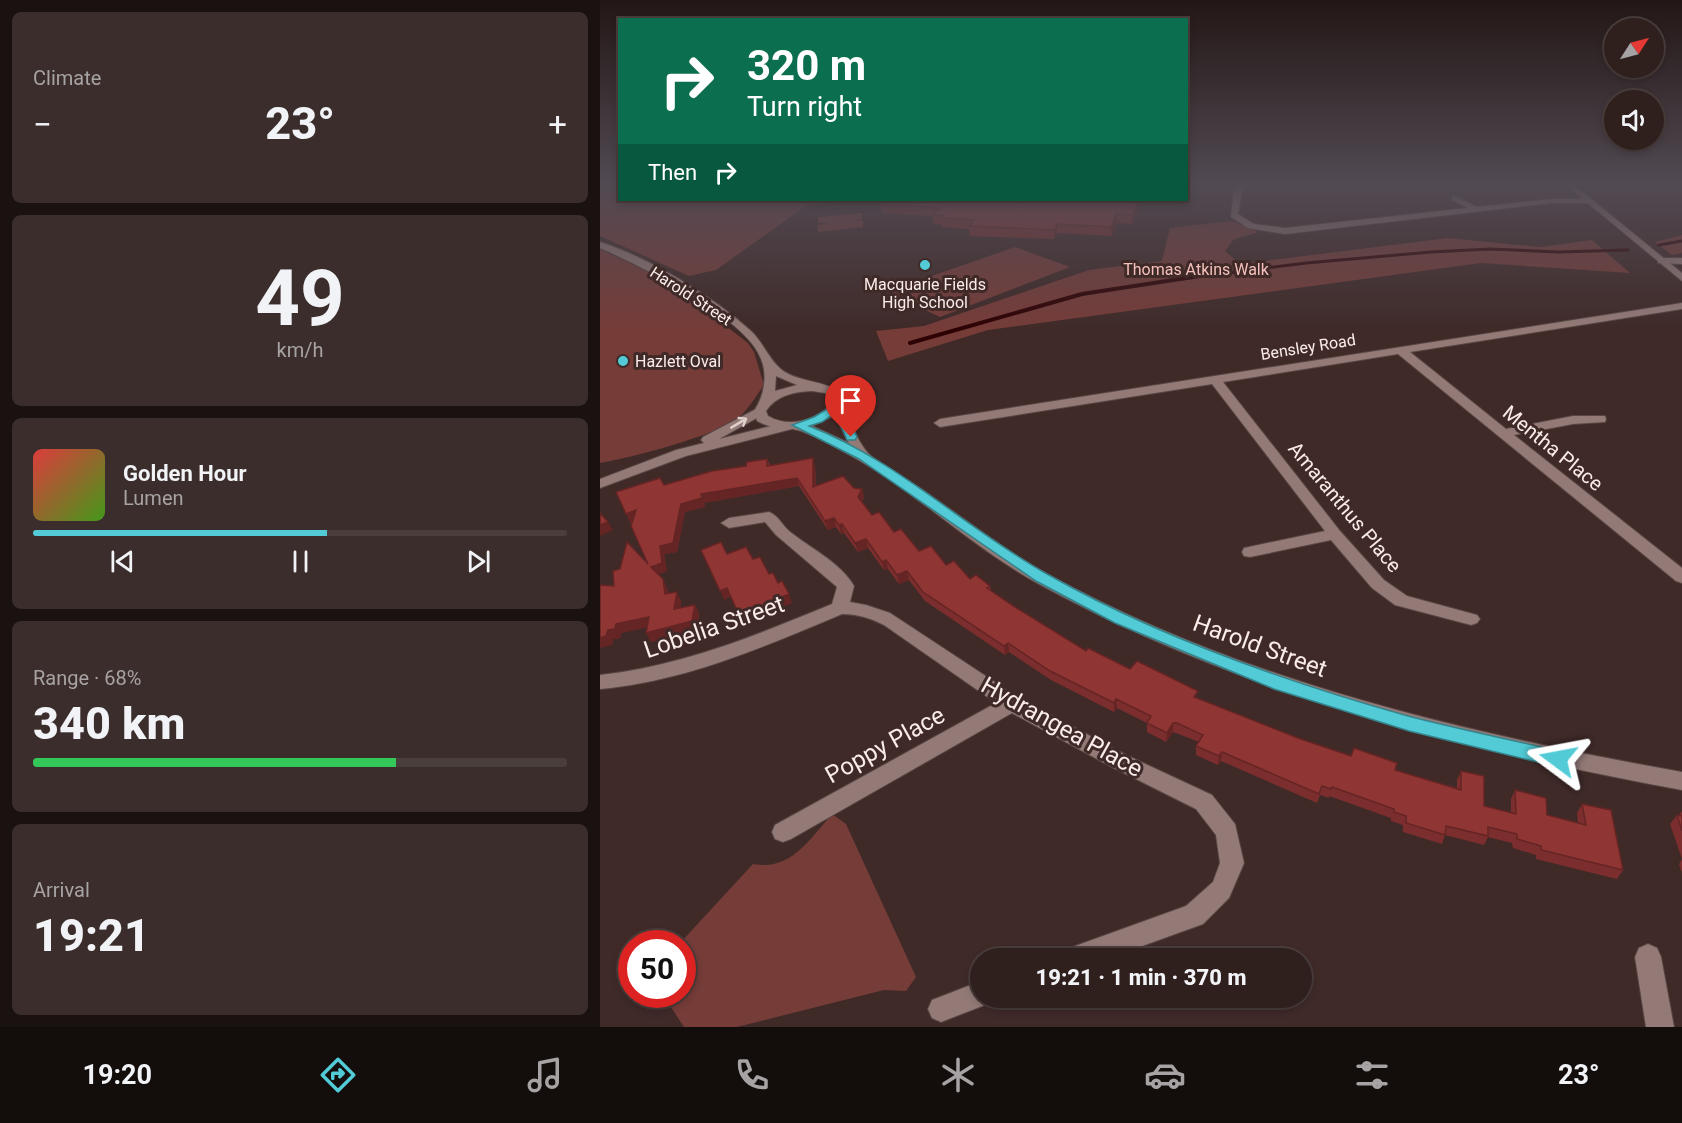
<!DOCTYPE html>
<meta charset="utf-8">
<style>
:root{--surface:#2f201e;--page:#3b2d2b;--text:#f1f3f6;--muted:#a7a3a4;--line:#4a3e3c;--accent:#52cbd7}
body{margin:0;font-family:Roboto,sans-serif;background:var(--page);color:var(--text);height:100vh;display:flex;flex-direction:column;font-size:22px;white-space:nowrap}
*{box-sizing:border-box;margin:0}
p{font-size:20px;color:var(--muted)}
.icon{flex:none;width:33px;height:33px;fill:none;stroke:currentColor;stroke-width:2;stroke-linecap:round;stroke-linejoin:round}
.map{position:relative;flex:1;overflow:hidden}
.drawer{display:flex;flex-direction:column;gap:12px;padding:12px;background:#1a1210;width:600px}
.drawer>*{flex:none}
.guide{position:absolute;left:18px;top:18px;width:570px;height:183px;border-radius:0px;box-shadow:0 3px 9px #0003,0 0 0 2px var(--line);background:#0b6e4f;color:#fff;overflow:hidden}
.needle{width:39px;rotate:54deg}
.fabs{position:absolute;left:1004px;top:18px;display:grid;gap:12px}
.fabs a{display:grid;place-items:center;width:60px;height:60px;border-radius:50%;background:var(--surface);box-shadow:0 3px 9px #0003,0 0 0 2px var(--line);font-size:30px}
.speed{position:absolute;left:18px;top:930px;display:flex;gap:12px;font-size:30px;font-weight:700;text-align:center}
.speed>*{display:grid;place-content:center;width:78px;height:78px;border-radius:50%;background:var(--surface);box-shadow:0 3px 9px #0003,0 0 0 2px var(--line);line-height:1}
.speed .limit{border:9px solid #d22;background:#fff;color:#111}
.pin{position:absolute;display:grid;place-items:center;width:51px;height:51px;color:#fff;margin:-62px -26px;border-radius:50% 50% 50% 0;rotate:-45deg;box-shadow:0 0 6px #0007}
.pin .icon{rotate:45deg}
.me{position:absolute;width:66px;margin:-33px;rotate:283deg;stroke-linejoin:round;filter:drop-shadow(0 0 4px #0008)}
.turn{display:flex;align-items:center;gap:21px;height:126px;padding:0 30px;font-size:27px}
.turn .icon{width:78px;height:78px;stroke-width:2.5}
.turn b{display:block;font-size:42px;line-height:51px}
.then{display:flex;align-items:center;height:57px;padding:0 30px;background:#0003;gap:12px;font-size:22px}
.big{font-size:45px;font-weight:800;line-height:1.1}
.drawer .widget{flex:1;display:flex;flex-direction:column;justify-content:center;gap:9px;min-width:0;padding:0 21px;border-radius:9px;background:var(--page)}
.drawer .dial{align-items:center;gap:0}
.dial b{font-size:78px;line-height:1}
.song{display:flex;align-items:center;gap:18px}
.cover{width:72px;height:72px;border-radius:9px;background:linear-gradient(135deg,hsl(0 70% 55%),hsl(100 70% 35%))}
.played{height:6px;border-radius:3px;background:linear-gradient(90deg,var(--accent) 55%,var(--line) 55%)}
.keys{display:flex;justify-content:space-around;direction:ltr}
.heat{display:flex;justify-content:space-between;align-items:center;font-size:33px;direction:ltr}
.charge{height:9px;border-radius:4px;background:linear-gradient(90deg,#34c759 68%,var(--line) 0)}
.trip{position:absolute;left:370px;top:948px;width:342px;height:60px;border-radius:30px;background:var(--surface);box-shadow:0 3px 9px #0003,0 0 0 2px var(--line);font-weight:800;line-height:60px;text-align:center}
.tab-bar{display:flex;height:96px;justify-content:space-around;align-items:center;background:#130d0c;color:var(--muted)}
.tab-bar .icon{width:42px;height:42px}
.tab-bar .selected{color:var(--accent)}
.tab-bar b{font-size:27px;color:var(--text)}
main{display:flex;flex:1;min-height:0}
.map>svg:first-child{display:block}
.green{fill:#753c38}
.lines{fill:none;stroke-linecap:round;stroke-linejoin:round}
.stream-far1{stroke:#2e0204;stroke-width:3}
.stream{stroke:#2e0204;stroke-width:4}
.minor-casing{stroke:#584645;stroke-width:2}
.tertiary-casing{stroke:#584645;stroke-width:2}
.secondary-casing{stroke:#584645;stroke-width:2}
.minor{fill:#937a77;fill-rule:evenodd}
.tertiary{fill:#937a77;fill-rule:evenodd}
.secondary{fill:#937a77;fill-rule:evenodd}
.wall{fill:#7b2e2d}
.shaded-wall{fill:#642524}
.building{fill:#8f3534;stroke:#642524;stroke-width:1.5}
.oneway{stroke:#e0d0cd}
.route{fill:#52cbd7;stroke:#35848c;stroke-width:1.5}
.poi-dot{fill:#52cbd7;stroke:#3f2a28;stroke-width:2}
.labels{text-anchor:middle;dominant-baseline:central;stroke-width:6;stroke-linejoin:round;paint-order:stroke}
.far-park-label{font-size:16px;fill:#f5c1bc;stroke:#3f2a28}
.far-poi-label{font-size:16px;fill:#faecea;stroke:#3f2a28}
.far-street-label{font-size:16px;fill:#faecea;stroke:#3f2a28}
.street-label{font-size:20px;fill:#faecea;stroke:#3f2a28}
.near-street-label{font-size:24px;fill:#faecea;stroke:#3f2a28}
</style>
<main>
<section class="drawer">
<div class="widget"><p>Climate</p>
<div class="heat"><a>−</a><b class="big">23°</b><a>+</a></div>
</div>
<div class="widget dial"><b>49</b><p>km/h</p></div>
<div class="widget">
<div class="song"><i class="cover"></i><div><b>Golden Hour</b><p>Lumen</p></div></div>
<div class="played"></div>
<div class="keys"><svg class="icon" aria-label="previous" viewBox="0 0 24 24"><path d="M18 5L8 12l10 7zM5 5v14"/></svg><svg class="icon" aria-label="pause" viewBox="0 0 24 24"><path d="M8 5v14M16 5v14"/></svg><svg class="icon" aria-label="next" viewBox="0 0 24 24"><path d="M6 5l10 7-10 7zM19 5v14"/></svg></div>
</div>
<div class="widget"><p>Range · 68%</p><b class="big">340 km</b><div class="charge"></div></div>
<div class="widget"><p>Arrival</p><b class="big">19:21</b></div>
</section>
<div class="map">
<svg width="1082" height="1027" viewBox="0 0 1082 1027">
<rect width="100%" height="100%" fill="#3f2a28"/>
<path class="green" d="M0,185H19L20,200H231L225,204L207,205L116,270L89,276L0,236Z
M262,213V219L252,221L263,220V227L218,232V225L229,223H218V217Z
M632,221L658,232L633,240L625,251L640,264L848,238L940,247L992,240L1030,273L881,263L388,330L288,361L276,331L324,326L489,270L562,261L570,228Z
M1082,235V253L1072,255L1055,242Z
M415,247L470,267L340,317L286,292Z
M0,249L67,281L148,343L154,352L164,385C156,396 148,410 138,418C115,436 30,458 0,463Z
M232,814L246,824L316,977L306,991L284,990L137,1027H84L63,995L82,994V944L80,943L153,864C191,871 209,840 232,814Z"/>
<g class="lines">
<path class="stream-far1" d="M1059,245L1082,241
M581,279L706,263L831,252L890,249L958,252L1028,250"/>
<path class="stream" d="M310,343L482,294L593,277"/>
<defs>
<path id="minor" d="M639,185H647L642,191L638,214L654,224L685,228L868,208L852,200V196H855L877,207L951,199H989L993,201L989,203H951L685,234L648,228L631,217L634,190Z
M1061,258H1082V264L1058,263V259Z
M1082,303V309L810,352L906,429L973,416H1005L1006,419L1005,422L973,424L914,435L1082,568V583L1076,581L798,354L623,382L740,531L784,580L807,596L877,615L880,619L877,623L871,625L795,605L772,588L731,540L650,557L644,556L642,552L644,548L725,531L612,384L340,427L334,423L340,419Z
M169,512C178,515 182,525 189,531C210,548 241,563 254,586L250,602L266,605L290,613L419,698L524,754L612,795L635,824L644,863L629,898L603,924L509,958H463L467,949L586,906L613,882L620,863L616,835L596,809L510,766L412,713L191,839L183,842L175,839L172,832L175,825L396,703L284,625C270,618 258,614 242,614C164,647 85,681 0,689V675C82,666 157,635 232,604L237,587L176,535L165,522L129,528L121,523L129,518Z
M1048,944L1057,948L1061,957L1074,1027H1046L1035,957L1039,948Z
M381,981V998H393L390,1003L341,1022L332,1018L328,1009L332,1000Z"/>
<path id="tertiary" d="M966,185H974L1082,273V281Z
M160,407L164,408L166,411L164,414L119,439L187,422L193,426L192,429L86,456L0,488V479L76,450L104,443L101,440L103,437Z"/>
<path id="secondary" d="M0,242C48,257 114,297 151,331C163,342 169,360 182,370C201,384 229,379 244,397C243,411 260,447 271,456C288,469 309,480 327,493C367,521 406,551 449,575C645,682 864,733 1082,772V790C859,749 639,693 439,584C373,548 320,495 255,458C238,448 220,438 201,431C186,426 175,431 157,421L154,411C164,396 168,376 161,359C147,318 39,265 0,248ZM176,376L197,385L175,391ZM212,391L225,393L232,398L231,405C214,421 189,428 168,416L166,411C177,395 194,392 212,391ZM235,415L249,443L212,426Z"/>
</defs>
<use href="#minor" class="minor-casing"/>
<use href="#tertiary" class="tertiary-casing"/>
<use href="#secondary" class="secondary-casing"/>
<use href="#minor" class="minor"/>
<use href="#tertiary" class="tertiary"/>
<use href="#secondary" class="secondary"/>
</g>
<path class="wall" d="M280,204L539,207L532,224L517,223L512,236L457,233L454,239L370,236L369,229L341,227V224H334L332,216L282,213Z
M167,459L170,465L215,466L216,486L262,489L264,497L262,502L272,515L294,532L319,551L346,565L370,579L390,586L391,590L415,607L486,651L598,698L698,738L795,770L857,788V780L861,771L884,806L911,813V799L915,790L947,815L978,824L977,813L982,804L1023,870L1017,879L936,859V855L913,848L912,843L888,837L884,845L845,835L842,844L803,832V825L791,821V818L729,796V798L720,795L717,803L621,761L618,765L596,755V746L599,742L576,733L573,732L566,742L547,732V723L517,708L514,712L451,680L409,652L405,655L325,601L309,580L299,584L288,569L284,570L268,548L258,552L244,533L241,534L236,527L228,530L199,486L104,503L105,507L85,512L77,552L64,554L67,571L58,574L63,579L67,588L68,593L81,601L80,608L95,605L99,614L97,630L51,642L46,633L47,627L21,633L20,638L13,639L12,645L14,586L48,564L33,521L30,523L64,485L146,466Z
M1082,811V859L1070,824L1077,815L1081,816L1080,814Z
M1082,859V873L1079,864Z"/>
<path class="shaded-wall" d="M539,200V207L532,224V215Z
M516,214L517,223L512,236L511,227Z
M457,224V233L454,239V230Z
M213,458L215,466L216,495L213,487Z
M197,478L199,486L104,503L105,507L85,512L77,552L64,554L67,571L55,576L51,567L60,546L81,504L101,494Z
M262,489L264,497L260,506L258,497Z
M36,510L40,518L30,523L26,514Z
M234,518L236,527L228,530L225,521Z
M8,522L13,530L0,536V525Z
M242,524L244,533L241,534L239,525Z
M266,539L268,548L258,552L255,543Z
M286,560L288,569L284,570L282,562Z
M307,571L309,580L299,584L297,575Z
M63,579L67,588L70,603L65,594Z
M127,588L131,597L124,600L120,591Z
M77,592L81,601L78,618L74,609Z
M189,594L192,603L143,624L139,615Z
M95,605L99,614L97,630L51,642L46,633Z
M49,617L54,626L21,633L20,638L13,639L12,645L0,648V638L16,624Z
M408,643L409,652L405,655L404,646Z
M516,699L517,708L514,712V703Z
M573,723V732L566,742L567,733Z
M622,752L621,761L618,765L619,756Z"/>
<path class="building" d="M285,200H539L532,215L516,214L511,227L457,224L454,230L369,226L374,220L340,218L343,215H332L340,208L280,204Z
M213,458V487L243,476L254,488L262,489L258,497L272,515L279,512L294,532L301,529L319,551L331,546L346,565L354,561L370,579L376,575L390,586L387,588L415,607L486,651L488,648L530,669L537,661L598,691L594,697L698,738L751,756L754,748L797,763L795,770L861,790V771L884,776V806L916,814L915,790L946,798L947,815L986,825L982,804L1011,810L1023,870L941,850V846L917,839V834L888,827V836L846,826L845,835L806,823V816L794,812V809L732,787L731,789L722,786L719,794L622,752L619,756L596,746L603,735L577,723H573L567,733L547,723L551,716L516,699L514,703L450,671L408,643L404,646L323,592L307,571L297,575L286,560L282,562L266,539L255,543L242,524L239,525L234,518L225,521L197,478L101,494L102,498L81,504L73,543L60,546L62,563L51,567L63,579L65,594L77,592L74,609L95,605L92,621L46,633L49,617L16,624L15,629L8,630L6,636L0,638V585L14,586L13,571L20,569L27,542L48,564L31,526L36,510L26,514L16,492L60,478L64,485L112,471L146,466L147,462L167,459V466Z
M0,513L8,522L0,525Z
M121,542L127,554L146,547L153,559L160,557L169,574L173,573L178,583L182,581L189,594L139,615L127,588L120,591L101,550Z
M1077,815L1082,816V831Z"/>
<defs><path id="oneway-shaft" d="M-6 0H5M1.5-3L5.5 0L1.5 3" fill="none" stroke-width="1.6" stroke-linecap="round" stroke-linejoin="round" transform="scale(1.5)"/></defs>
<use class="oneway" href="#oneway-shaft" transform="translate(139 423) rotate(-31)"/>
<linearGradient id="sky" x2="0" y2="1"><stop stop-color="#231716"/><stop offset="0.56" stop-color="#524a53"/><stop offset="1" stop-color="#524a53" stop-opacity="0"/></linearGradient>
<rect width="1082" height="329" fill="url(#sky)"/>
<path class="route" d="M237,403L243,406L257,437L255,440H247L235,413L222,422L209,426C297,460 365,528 447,574C556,636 687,682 808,716C858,729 908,739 958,751L965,753L968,759L965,764L958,767L809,731L674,689L515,623L436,581L259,459L192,425L214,417Z"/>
<g class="poi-dot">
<circle cx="325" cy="265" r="6"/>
<circle cx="23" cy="361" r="6"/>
</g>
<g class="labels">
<g class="far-park-label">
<text x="596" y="269">Thomas Atkins Walk</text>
</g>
<g class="far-poi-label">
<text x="325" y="284">Macquarie Fields<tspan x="325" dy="18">High School</tspan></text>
<text x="35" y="361" text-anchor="start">Hazlett Oval</text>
</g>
<g class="far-street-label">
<text transform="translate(91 296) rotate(33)">Harold Street</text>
<text transform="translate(708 347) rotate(-9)">Bensley Road</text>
</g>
<g class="street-label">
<text transform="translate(953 448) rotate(39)">Mentha Place</text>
<text transform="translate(745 507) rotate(50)">Amaranthus Place</text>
</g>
<g class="near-street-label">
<text transform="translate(114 627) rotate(-19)">Lobelia Street</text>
<text transform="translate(660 646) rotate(20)">Harold Street</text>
<text transform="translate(462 727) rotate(29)">Hydrangea Place</text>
<text transform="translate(285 745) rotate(-29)">Poppy Place</text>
</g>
</g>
</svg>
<div class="fabs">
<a><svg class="needle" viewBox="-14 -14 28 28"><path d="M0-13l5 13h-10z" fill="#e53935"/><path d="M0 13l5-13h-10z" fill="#a7a3a4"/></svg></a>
<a><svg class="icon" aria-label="sound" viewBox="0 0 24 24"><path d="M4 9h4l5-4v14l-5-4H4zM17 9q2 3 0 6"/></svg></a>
</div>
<div class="speed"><div class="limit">50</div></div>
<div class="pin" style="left:251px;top:437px;background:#d93025"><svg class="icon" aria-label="arrive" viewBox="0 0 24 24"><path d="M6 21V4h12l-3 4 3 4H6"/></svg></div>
<svg class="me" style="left:958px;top:759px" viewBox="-20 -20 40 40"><path d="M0-17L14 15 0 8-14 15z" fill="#52cbd7" stroke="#fff" stroke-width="4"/></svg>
<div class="trip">19:21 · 1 min · 370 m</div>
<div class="guide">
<div class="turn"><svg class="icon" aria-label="right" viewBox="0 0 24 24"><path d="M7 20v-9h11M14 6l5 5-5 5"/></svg><div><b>320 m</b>Turn right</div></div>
<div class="then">Then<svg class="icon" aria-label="right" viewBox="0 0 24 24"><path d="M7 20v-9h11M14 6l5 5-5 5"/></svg></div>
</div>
</div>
</main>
<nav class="tab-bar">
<b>19:20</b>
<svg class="icon selected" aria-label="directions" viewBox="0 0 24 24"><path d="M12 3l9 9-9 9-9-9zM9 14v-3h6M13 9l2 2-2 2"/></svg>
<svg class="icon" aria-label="music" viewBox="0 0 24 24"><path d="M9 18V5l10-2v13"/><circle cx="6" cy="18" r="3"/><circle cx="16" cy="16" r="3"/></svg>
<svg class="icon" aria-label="phone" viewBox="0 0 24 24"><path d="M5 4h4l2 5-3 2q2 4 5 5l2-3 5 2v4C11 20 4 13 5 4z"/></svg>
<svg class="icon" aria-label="climate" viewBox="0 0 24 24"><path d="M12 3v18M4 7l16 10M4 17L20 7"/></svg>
<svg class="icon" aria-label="car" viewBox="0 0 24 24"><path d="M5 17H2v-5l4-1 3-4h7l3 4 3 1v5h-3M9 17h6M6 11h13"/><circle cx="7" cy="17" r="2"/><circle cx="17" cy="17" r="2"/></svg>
<svg class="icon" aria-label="filters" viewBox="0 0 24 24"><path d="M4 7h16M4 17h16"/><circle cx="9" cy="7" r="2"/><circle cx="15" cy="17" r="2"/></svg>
<b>23°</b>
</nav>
